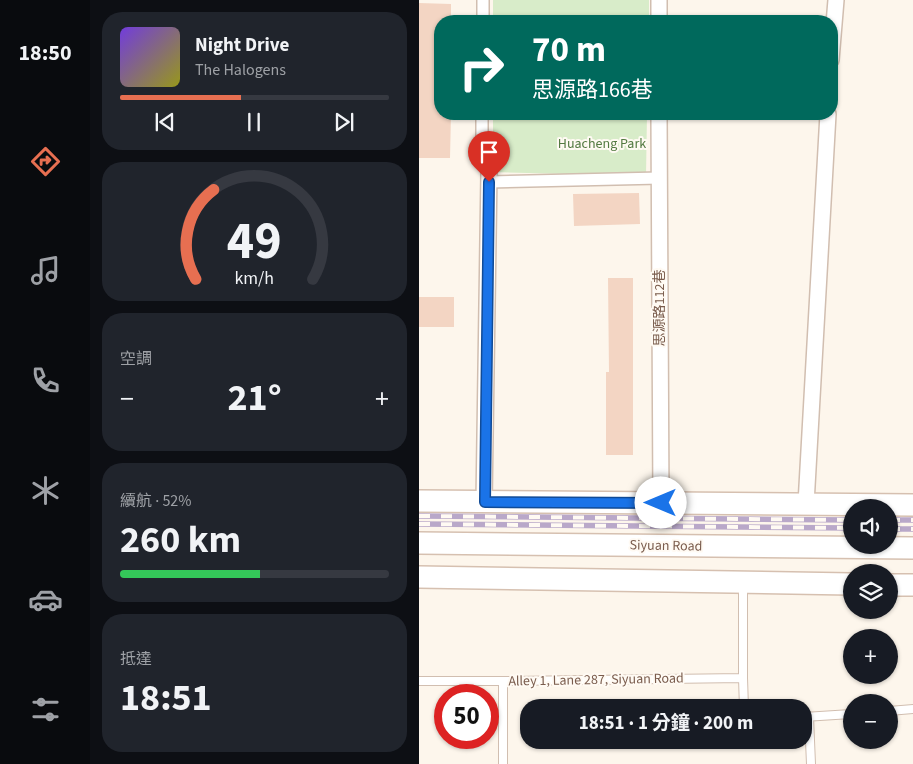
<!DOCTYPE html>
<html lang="zh-TW">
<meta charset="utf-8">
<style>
:root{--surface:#171b24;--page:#20242c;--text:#f1f3f6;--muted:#9ea1a6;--line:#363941;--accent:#e76f51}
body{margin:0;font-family:"Source Sans 3","Noto Sans TC",sans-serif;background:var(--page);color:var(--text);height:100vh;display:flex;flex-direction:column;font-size:19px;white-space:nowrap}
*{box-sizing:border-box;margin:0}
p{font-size:16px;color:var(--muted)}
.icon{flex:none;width:28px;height:28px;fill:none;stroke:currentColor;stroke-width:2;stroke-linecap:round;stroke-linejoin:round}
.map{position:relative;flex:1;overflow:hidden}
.side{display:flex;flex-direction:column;gap:12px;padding:12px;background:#0d0f14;width:329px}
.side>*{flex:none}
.top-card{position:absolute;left:15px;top:15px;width:404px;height:105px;border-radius:20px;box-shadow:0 1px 4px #0004;background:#00695c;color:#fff;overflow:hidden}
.buttons{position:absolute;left:424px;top:499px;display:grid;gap:10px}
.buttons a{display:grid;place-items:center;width:55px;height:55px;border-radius:50%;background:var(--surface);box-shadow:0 1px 4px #0004;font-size:25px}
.speed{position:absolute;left:15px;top:684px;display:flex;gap:10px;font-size:25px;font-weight:700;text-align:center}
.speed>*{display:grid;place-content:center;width:65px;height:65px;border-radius:50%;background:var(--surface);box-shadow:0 1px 4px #0004;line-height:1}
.speed .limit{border:8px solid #d22;background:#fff;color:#111}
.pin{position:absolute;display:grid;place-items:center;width:42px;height:42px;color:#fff;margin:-51px -21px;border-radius:50% 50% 50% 0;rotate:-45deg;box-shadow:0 0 5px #0007}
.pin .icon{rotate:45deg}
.me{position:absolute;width:55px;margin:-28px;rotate:270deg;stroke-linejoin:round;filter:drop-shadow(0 0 4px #0008)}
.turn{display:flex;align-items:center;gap:18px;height:105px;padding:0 15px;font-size:22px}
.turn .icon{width:65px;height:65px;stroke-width:2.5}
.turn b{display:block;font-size:35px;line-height:42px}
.big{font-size:38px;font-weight:700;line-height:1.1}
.side .tile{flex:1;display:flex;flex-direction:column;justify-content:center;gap:8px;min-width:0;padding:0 18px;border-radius:20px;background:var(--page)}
.side .dial{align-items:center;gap:0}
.dial svg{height:130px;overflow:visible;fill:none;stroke:var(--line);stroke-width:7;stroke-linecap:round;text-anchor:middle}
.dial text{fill:var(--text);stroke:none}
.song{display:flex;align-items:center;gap:15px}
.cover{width:60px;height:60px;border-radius:8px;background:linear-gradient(135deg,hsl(260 70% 55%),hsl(60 70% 35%))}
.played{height:5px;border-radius:2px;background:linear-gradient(90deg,var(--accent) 45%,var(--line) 45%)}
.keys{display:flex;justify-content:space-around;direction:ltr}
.heat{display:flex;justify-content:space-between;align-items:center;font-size:28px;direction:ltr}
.charge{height:8px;border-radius:4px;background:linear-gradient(90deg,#34c759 52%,var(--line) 0)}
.trip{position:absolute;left:101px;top:699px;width:292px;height:50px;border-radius:20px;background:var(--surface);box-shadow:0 1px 4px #0004;font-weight:700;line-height:50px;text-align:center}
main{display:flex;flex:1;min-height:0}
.dock{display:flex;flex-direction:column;width:90px;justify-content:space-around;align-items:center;background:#090b0e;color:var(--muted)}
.dock .icon{width:35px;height:35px}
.dock .selected{color:var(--accent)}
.dock b{font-size:22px;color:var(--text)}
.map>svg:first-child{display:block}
.green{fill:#d8ecc9}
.building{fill:#f3d5c3}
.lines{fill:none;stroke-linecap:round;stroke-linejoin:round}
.service-casing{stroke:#d1beb0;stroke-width:10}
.pedestrian-casing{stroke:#d1beb0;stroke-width:14}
.minor-casing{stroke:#d1beb0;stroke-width:18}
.secondary-casing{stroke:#d6c0b0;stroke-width:24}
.service{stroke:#fff;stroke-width:8}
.pedestrian{stroke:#fff;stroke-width:11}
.minor{stroke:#fff;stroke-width:15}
.secondary{stroke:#fff;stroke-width:21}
.rail-casing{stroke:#b9a8c9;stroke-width:5.5}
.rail{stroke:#fffaf3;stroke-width:4;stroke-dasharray:11;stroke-linecap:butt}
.route-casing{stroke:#114b97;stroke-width:12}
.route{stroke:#1a73e8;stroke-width:9}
.labels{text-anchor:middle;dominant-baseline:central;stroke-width:4;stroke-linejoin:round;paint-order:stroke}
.park-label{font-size:14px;fill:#537a41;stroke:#fffaf3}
.street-label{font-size:14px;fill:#7a5c4d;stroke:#fffaf3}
</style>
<main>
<nav class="dock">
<b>18:50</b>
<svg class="icon selected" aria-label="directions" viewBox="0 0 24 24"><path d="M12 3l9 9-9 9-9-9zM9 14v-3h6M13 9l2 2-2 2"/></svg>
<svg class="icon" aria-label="music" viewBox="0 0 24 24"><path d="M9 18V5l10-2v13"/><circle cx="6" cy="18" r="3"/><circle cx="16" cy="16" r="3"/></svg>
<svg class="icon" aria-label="phone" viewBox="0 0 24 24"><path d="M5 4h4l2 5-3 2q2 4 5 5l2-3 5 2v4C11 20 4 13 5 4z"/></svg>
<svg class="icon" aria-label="climate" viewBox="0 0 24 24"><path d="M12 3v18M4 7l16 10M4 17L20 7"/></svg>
<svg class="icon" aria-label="car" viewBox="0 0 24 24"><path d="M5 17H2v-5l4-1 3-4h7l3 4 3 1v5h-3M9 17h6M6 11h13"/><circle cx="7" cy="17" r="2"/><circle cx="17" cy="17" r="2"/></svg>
<svg class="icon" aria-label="filters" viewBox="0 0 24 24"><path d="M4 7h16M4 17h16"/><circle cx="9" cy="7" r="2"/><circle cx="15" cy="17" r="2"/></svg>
</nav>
<section class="side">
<div class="tile">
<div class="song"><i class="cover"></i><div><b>Night Drive</b><p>The Halogens</p></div></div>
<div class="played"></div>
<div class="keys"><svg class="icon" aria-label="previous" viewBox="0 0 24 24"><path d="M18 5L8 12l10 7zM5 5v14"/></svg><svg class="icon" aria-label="pause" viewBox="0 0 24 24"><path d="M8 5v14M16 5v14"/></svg><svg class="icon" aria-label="next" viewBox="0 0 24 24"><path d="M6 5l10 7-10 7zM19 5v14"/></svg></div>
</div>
<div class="tile dial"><svg viewBox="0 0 100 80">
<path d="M14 69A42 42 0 1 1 86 69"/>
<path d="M14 69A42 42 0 0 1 25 14" stroke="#e76f51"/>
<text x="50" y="56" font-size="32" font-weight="700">49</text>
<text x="50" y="72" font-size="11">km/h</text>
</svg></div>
<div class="tile"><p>空調</p>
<div class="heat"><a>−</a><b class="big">21°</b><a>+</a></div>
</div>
<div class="tile"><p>續航 · 52%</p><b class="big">260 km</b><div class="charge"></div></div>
<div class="tile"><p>抵達</p><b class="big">18:51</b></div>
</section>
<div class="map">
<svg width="495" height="764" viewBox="0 0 495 764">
<rect width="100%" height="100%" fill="#fdf6ec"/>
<path class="green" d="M74,0H230V21H74Z
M74,114H228L227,176L74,172Z"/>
<path class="building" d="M0,3L32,4V21H21V114H32L31,158H0Z
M220,193L221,224L155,226L154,194Z
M189,278H214V455H187V372H190Z
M0,297H35V327H0Z"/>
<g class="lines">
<defs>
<path id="service" d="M324,585V678L325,708
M0,681H84L324,678
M84,681V764
M470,711L495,709
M385,717L432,714
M390,717L392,764"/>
<path id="pedestrian" d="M64,21V0
M63,114V157L70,173
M70,182L241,178"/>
<path id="minor" d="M240,0V21
M412,60L417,0
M240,114L242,503
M65,502L70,173
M387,504L409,114"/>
<path id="secondary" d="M0,501L495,505
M0,543L495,548
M0,577L432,584
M470,585H495"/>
</defs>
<use href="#service" class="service-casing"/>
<use href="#pedestrian" class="pedestrian-casing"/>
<use href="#minor" class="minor-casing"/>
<use href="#secondary" class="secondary-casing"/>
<use href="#service" class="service"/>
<use href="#pedestrian" class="pedestrian"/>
<use href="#minor" class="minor"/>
<use href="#secondary" class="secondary"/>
<defs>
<path id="rail" d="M0,516L432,520
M470,520H495
M0,524L432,528
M470,529H495"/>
</defs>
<use href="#rail" class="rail-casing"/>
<use href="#rail" class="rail"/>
</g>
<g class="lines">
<defs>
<path id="route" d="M70,182L66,502L242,503"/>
</defs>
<use href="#route" class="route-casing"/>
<use href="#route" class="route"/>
</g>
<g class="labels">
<g class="park-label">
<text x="183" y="144">Huacheng Park</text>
</g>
<g class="street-label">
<text transform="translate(241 308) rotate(-90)">思源路112巷</text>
<text transform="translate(247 546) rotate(1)">Siyuan Road</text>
<text transform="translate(177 680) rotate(-1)">Alley 1, Lane 287, Siyuan Road</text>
</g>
</g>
</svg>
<div class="buttons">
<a><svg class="icon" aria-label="sound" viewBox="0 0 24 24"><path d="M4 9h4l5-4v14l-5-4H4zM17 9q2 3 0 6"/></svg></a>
<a><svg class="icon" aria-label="layers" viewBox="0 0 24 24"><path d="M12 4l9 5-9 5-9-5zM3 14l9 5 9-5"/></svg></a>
<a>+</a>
<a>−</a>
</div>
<div class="speed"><div class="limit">50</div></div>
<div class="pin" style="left:70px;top:182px;background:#d93025"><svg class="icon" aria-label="arrive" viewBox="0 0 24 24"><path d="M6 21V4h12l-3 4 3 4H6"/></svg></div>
<svg class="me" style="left:242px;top:503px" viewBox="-20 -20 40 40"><circle r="19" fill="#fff"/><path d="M0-13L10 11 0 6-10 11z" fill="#1a73e8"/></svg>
<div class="trip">18:51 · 1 分鐘 · 200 m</div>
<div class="top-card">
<div class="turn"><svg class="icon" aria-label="right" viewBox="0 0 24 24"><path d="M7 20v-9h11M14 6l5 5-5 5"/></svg><div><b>70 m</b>思源路166巷</div></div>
</div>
</div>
</main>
